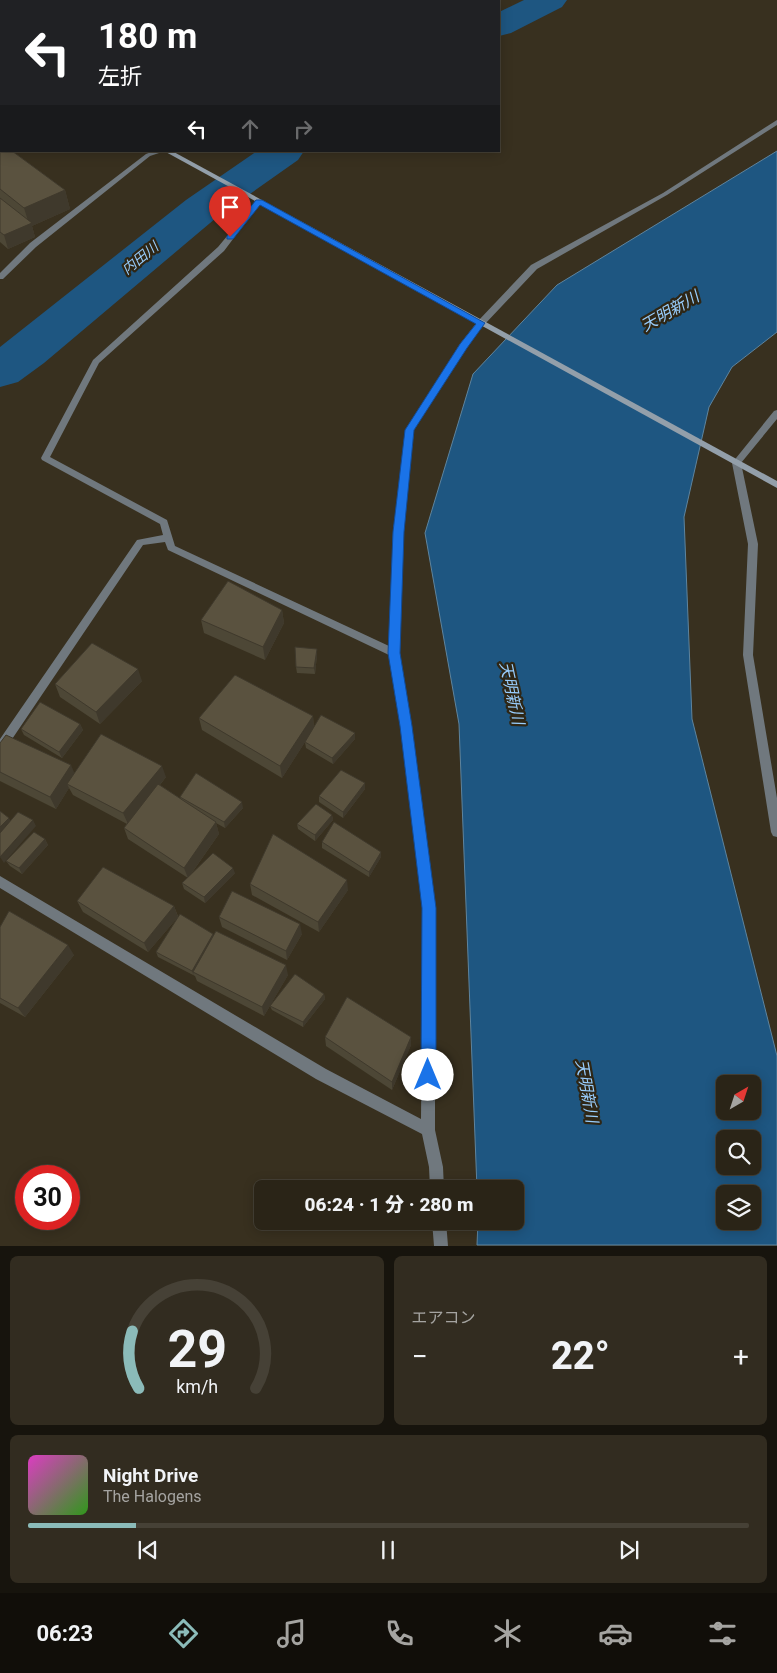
<!DOCTYPE html>
<html lang="ja">
<meta charset="utf-8">
<style>
:root{--surface:#2a2417;--page:#322c20;--text:#f1f3f6;--muted:#a5a4a1;--line:#464136;--accent:#8bbbb9}
body{margin:0;font-family:Roboto,"Noto Sans JP",sans-serif;background:var(--page);color:var(--text);height:100vh;display:flex;flex-direction:column;font-size:19px;white-space:nowrap}
*{box-sizing:border-box;margin:0}
p{font-size:16px;color:var(--muted)}
.icon{flex:none;width:28px;height:28px;fill:none;stroke:currentColor;stroke-width:2;stroke-linecap:round;stroke-linejoin:round}
.map{position:relative;height:1246px;overflow:hidden}
.details{display:flex;flex-direction:column;gap:10px;padding:10px;background:#17140d;flex:1}
.details>*{flex:none}
.hud{position:absolute;left:0px;top:0px;width:500px;height:152px;box-shadow:0 2px 12px #0003,0 0 0 1px var(--line);background:#202124;color:#fff;overflow:hidden}
.needle{width:32px;rotate:39deg}
.buttons{position:absolute;left:716px;top:1075px;display:grid;gap:10px}
.buttons a{display:grid;place-items:center;width:45px;height:45px;border-radius:8px;background:var(--surface);box-shadow:0 2px 12px #0003,0 0 0 1px var(--line);font-size:25px}
.speed{position:absolute;left:15px;top:1165px;display:flex;gap:10px;font-size:25px;font-weight:700;text-align:center}
.speed>*{display:grid;place-content:center;width:65px;height:65px;border-radius:50%;background:var(--surface);box-shadow:0 2px 12px #0003,0 0 0 1px var(--line);line-height:1}
.speed .limit{border:8px solid #d22;background:#fff;color:#111}
.pin{position:absolute;display:grid;place-items:center;width:42px;height:42px;color:#fff;margin:-51px -21px;border-radius:50% 50% 50% 0;rotate:-45deg;box-shadow:0 0 5px #0007}
.pin .icon{rotate:45deg}
.me{position:absolute;width:55px;margin:-28px;rotate:0deg;stroke-linejoin:round;filter:drop-shadow(0 0 4px #0008)}
.turn{display:flex;align-items:center;gap:18px;height:105px;padding:0 15px;font-size:22px}
.turn .icon{width:65px;height:65px;stroke-width:2.5}
.turn b{display:block;font-size:35px;line-height:42px}
.lanes{display:flex;align-items:center;height:48px;padding:0 15px;background:#0003;justify-content:center;gap:25px;direction:ltr}
.lanes .off{opacity:.35}
.big{font-size:38px;font-weight:800;line-height:1.1}
.details .card{flex:1;display:flex;flex-direction:column;justify-content:center;gap:8px;min-width:0;padding:0 18px;border-radius:8px;background:var(--page)}
.details .dial{align-items:center;gap:0}
.dial svg{height:130px;overflow:visible;fill:none;stroke:var(--line);stroke-width:7;stroke-linecap:round;text-anchor:middle}
.dial text{fill:var(--text);stroke:none}
.song{display:flex;align-items:center;gap:15px}
.cover{width:60px;height:60px;border-radius:8px;background:linear-gradient(135deg,hsl(310 70% 55%),hsl(110 70% 35%))}
.played{height:5px;border-radius:2px;background:linear-gradient(90deg,var(--accent) 15%,var(--line) 15%)}
.keys{display:flex;justify-content:space-around;direction:ltr}
.heat{display:flex;justify-content:space-between;align-items:center;font-size:28px;direction:ltr}
.details .tiles{flex:1;display:grid;gap:10px;grid-template-columns:1fr 1fr}
.card:last-child{grid-column:span 2}
.trip{position:absolute;left:254px;top:1180px;width:270px;height:50px;border-radius:8px;background:var(--surface);box-shadow:0 2px 12px #0003,0 0 0 1px var(--line);font-weight:800;line-height:50px;text-align:center}
.tabs{display:flex;height:80px;justify-content:space-around;align-items:center;background:#110e09;color:var(--muted)}
.tabs .icon{width:35px;height:35px}
.tabs .active{color:var(--accent)}
.tabs b{font-size:22px;color:var(--text)}
.map>svg:first-child{display:block}
.water{fill:#1e5681;stroke:#5e849e;fill-rule:evenodd}
.lines{fill:none;stroke-linecap:round;stroke-linejoin:round}
.river{fill:#1e5681;fill-rule:evenodd}
.street{fill:#70787e;fill-rule:evenodd}
.secondary{fill:#939faa;fill-rule:evenodd}
.wall{fill:#4d4736}
.shaded-wall{fill:#3f392c}
.building{fill:#5a523f;stroke:#3f392c}
.route{fill:#1a73e8;stroke:#114b97}
.labels{text-anchor:middle;dominant-baseline:central;stroke-width:4.5;stroke-linejoin:round;paint-order:stroke}
.far-water-label{font-size:14px;font-style:italic;fill:#98cdfc;stroke:#2e2615}
.water-label{font-size:16px;font-style:italic;fill:#98cdfc;stroke:#2e2615}
</style>
<div class="map">
<svg width="777" height="1246" viewBox="0 0 777 1246">
<rect width="100%" height="100%" fill="#38301f"/>
<path class="water" d="M777,151V332L732,367L709,407L684,517L692,719L777,1056V1245H477L478,1221H515V1189H477L459,724L425,533L473,374L557,285ZM725,1084H752V1111H725ZM725,1139H752V1166H725ZM725,1194H752V1221H725Z"/>
<g class="lines">
<path class="river" d="M524,0H567L562,7L511,33L499,36V12Z
M257,151H304L298,160L216,218L44,363L18,382L0,387V347L186,200Z"/>
<path class="street" d="M338,0H345L346,1H339Z
M777,120V125L667,195L537,269L484,325L466,347L414,430L403,532L399,653L411,726L435,908V1130L443,1167L444,1189H430L429,1167L422,1134L316,1079L0,888V876L326,1069L421,1119L423,908L401,726L389,655L168,550L165,542L143,545L4,751L0,753V739L137,540L163,535L160,524L42,460L41,458L93,360L218,247L257,200H261V202L224,251L99,363L50,457L167,520L175,546L389,646L393,532L406,430L460,344L478,321L531,265L663,193Z
M154,151H165L150,156L36,247L3,279H0V273L30,243L146,154Z
M777,410V419L741,463L758,544L753,655L777,798V837L773,836L771,832L743,655L748,544L732,463L774,411Z
M432,1221H446L448,1246H434Z"/>
<path class="secondary" d="M164,151H172L777,481V488Z"/>
</g>
<path class="wall" d="M246,0H290L292,1H246Z
M0,74L1,75V106L0,105Z
M0,142L65,190L70,209L32,226L35,237L8,249L0,242Z
M282,610L284,623L265,660L204,633L201,620Z
M317,649V655L315,674L297,673L296,667Z
M142,681L100,724L60,697L55,684Z
M313,716L314,728L355,739L333,764L306,748L305,742L282,778L202,730L199,718Z
M80,724L83,730L62,758L24,735L21,729Z
M0,743L74,773L166,777L160,785L181,799L180,797L243,808L225,828L216,823L219,834L189,877L235,873L205,903L184,889L182,883L188,878L128,839L124,828L127,824L73,795L69,788L56,809L0,781Z
M365,783V789L343,818L319,802V796Z
M332,815L333,820L315,841L298,829L297,824Z
M45,839L48,845L22,874L10,866L6,861Z
M322,842L381,852V857L369,877L322,848Z
M250,884L348,890L319,932L252,895Z
M77,901L174,906L178,916L288,975L264,1016L197,981L195,976L158,957L156,952L178,917L148,952L83,912Z
M219,917L302,934L287,960L222,927Z
M0,927L74,955L25,1017L0,1003Z
M324,994L325,999L303,1027L272,1010L270,1006Z
M325,1037L411,1045L392,1090L326,1046Z"/>
<path class="shaded-wall" d="M0,24L1,29V37L0,38Z
M65,190L70,209L32,226L35,237L8,249L4,235L29,224L24,208Z
M282,610L284,623L265,660L263,647Z
M317,649V655L315,674L314,668Z
M138,669L142,681L100,724L96,712Z
M313,716L314,728L282,778L280,766Z
M80,724L83,730L62,758L59,752Z
M355,733V739L333,764L332,758Z
M71,765L76,777L67,784L69,788L56,809L50,797Z
M162,766L166,777L128,824L123,813Z
M365,783V789L343,818V812Z
M242,802L243,808L225,828L224,822Z
M332,815L333,820L315,841V835Z
M9,818L12,823L0,837V827Z
M33,820L36,826L4,863L0,857Z
M216,822L219,834L188,878L184,868Z
M45,839L48,845L22,874L19,868Z
M381,852V857L369,877V872Z
M233,868L235,873L205,903L204,897Z
M347,880L348,890L319,932L318,922Z
M174,906L178,917L148,952L144,943Z
M300,924L302,934L287,960L286,951Z
M213,934L215,940L193,972L194,976L192,971Z
M68,945L74,955L25,1017L18,1008Z
M286,965L288,975L264,1016L262,1007Z
M324,994L325,999L303,1027V1022Z
M411,1037V1045L392,1090V1082Z"/>
<path class="building" d="M259,0H290L292,1H261Z
M0,74L1,75V96L0,95Z
M0,142L1,143V151H12L65,190L24,208L0,189Z
M0,198L32,223L4,235L0,232Z
M228,581L282,610L263,647L201,620Z
M92,643L138,669L96,712L55,684Z
M295,647L317,649L314,668L296,667Z
M235,675L313,716L280,766L199,718Z
M40,702L80,724L59,752L21,729Z
M321,715L355,733L332,758L305,742Z
M101,734L162,766L123,813L67,784Z
M6,735L71,765L50,797L0,772V743Z
M341,770L365,783L343,812L319,796Z
M196,773L242,802L224,822L180,797Z
M158,784L216,822L184,868L124,828Z
M316,804L332,815L315,835L297,824Z
M0,811L9,818L0,827Z
M18,812L33,820L0,857V833Z
M334,822L381,852L369,872L322,842Z
M34,832L45,839L19,868L6,861Z
M273,834L347,880L318,922L250,884Z
M213,853L233,868L204,897L182,883Z
M103,867L174,906L144,943L77,901Z
M232,891L300,924L286,951L219,917Z
M9,911L68,945L18,1008L0,998V927Z
M180,914L213,934L192,971L156,952Z
M216,931L286,965L262,1007L193,972Z
M295,974L324,994L303,1022L270,1006Z
M347,997L411,1037L392,1082L325,1037Z"/>
<path class="route" d="M256,200H262L485,323L467,348L414,430L404,532L400,653L412,726L436,908V1075L434,1080L428,1082L423,1080L421,1075L422,908L400,726L388,653L393,532L405,430L460,344L476,324L260,205L233,239H227V236Z"/>
<g class="labels">
<g class="far-water-label">
<text transform="translate(140 258) rotate(-39)">内田川</text>
</g>
<g class="water-label">
<text transform="translate(670 311) rotate(-30)">天明新川</text>
<text transform="translate(512 693) rotate(78)">天明新川</text>
<text transform="translate(587 1091) rotate(80)">天明新川</text>
</g>
</g>
</svg>
<div class="buttons">
<a><svg class="needle" viewBox="-14 -14 28 28"><path d="M0-13l5 13h-10z" fill="#e53935"/><path d="M0 13l5-13h-10z" fill="#a5a4a1"/></svg></a>
<a><svg class="icon" aria-label="search" viewBox="0 0 24 24"><circle cx="10" cy="10" r="6"/><path d="M15 15l6 6"/></svg></a>
<a><svg class="icon" aria-label="layers" viewBox="0 0 24 24"><path d="M12 4l9 5-9 5-9-5zM3 14l9 5 9-5"/></svg></a>
</div>
<div class="speed"><div class="limit">30</div></div>
<div class="pin" style="left:230px;top:237px;background:#d93025"><svg class="icon" aria-label="arrive" viewBox="0 0 24 24"><path d="M6 21V4h12l-3 4 3 4H6"/></svg></div>
<svg class="me" style="left:428px;top:1075px" viewBox="-20 -20 40 40"><circle r="19" fill="#fff"/><path d="M0-13L10 11 0 6-10 11z" fill="#1a73e8"/></svg>
<div class="trip">06:24 · 1 分 · 280 m</div>
<div class="hud">
<div class="turn"><svg class="icon" aria-label="left" viewBox="0 0 24 24"><path d="M17 20v-9H6M10 6l-5 5 5 5"/></svg><div><b>180 m</b>左折</div></div>
<div class="lanes"><svg class="icon" aria-label="left" viewBox="0 0 24 24"><path d="M17 20v-9H6M10 6l-5 5 5 5"/></svg><svg class="icon off" aria-label="ahead" viewBox="0 0 24 24"><path d="M12 20V5M6 11l6-6 6 6"/></svg><svg class="icon off" aria-label="right" viewBox="0 0 24 24"><path d="M7 20v-9h11M14 6l5 5-5 5"/></svg></div>
</div>
</div>
<section class="details">
<div class="tiles">
<div class="card dial"><svg viewBox="0 0 100 80">
<path d="M14 69A42 42 0 1 1 86 69"/>
<path d="M14 69A42 42 0 0 1 10 34" stroke="#8bbbb9"/>
<text x="50" y="56" font-size="32" font-weight="700">29</text>
<text x="50" y="72" font-size="11">km/h</text>
</svg></div>
<div class="card"><p>エアコン</p>
<div class="heat"><a>−</a><b class="big">22°</b><a>+</a></div>
</div>
<div class="card">
<div class="song"><i class="cover"></i><div><b>Night Drive</b><p>The Halogens</p></div></div>
<div class="played"></div>
<div class="keys"><svg class="icon" aria-label="previous" viewBox="0 0 24 24"><path d="M18 5L8 12l10 7zM5 5v14"/></svg><svg class="icon" aria-label="pause" viewBox="0 0 24 24"><path d="M8 5v14M16 5v14"/></svg><svg class="icon" aria-label="next" viewBox="0 0 24 24"><path d="M6 5l10 7-10 7zM19 5v14"/></svg></div>
</div>
</div>
</section>
<nav class="tabs">
<b>06:23</b>
<svg class="icon active" aria-label="directions" viewBox="0 0 24 24"><path d="M12 3l9 9-9 9-9-9zM9 14v-3h6M13 9l2 2-2 2"/></svg>
<svg class="icon" aria-label="music" viewBox="0 0 24 24"><path d="M9 18V5l10-2v13"/><circle cx="6" cy="18" r="3"/><circle cx="16" cy="16" r="3"/></svg>
<svg class="icon" aria-label="phone" viewBox="0 0 24 24"><path d="M5 4h4l2 5-3 2q2 4 5 5l2-3 5 2v4C11 20 4 13 5 4z"/></svg>
<svg class="icon" aria-label="climate" viewBox="0 0 24 24"><path d="M12 3v18M4 7l16 10M4 17L20 7"/></svg>
<svg class="icon" aria-label="car" viewBox="0 0 24 24"><path d="M5 17H2v-5l4-1 3-4h7l3 4 3 1v5h-3M9 17h6M6 11h13"/><circle cx="7" cy="17" r="2"/><circle cx="17" cy="17" r="2"/></svg>
<svg class="icon" aria-label="filters" viewBox="0 0 24 24"><path d="M4 7h16M4 17h16"/><circle cx="9" cy="7" r="2"/><circle cx="15" cy="17" r="2"/></svg>
</nav>
